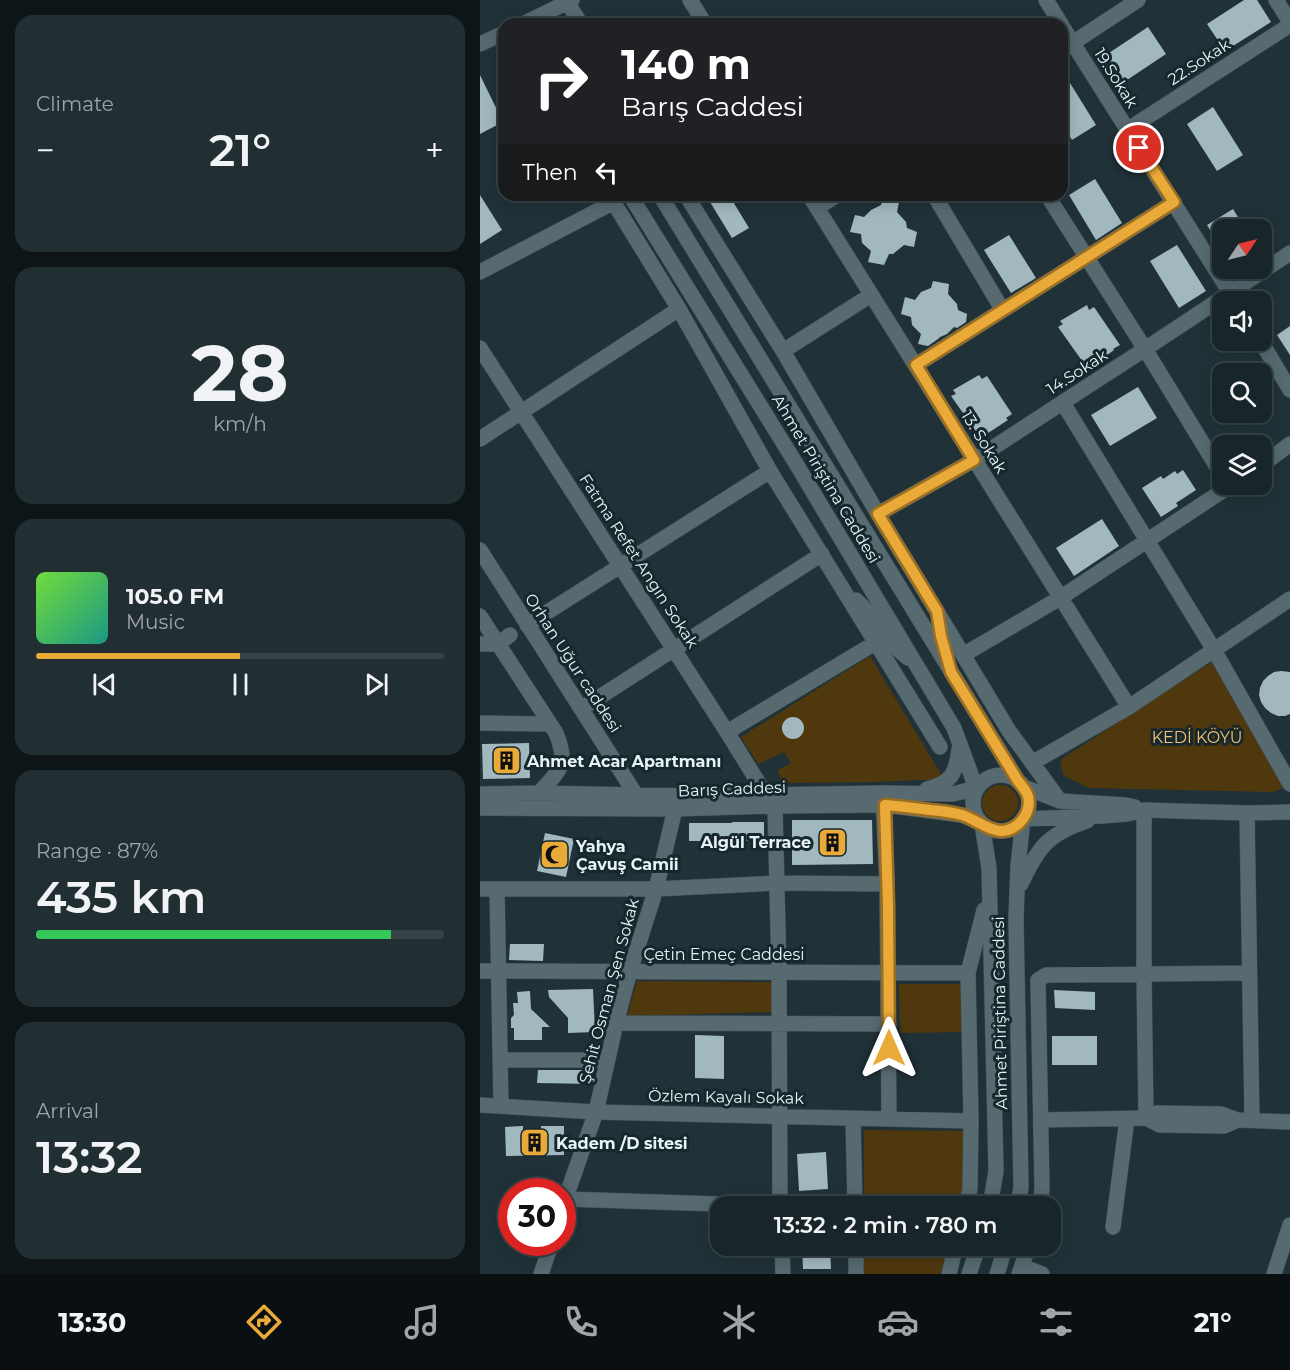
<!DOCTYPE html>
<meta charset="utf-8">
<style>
:root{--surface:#18262a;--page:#212e32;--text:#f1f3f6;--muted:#9fa5a8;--line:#364347;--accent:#eaaa39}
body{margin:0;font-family:Montserrat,sans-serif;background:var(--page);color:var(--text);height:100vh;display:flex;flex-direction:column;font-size:22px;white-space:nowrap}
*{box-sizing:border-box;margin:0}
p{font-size:20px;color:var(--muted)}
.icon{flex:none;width:33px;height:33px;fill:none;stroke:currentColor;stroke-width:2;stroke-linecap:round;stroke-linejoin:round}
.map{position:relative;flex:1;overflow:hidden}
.panel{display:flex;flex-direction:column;gap:15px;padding:15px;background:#0d1517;width:480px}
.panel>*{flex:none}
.hud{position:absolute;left:18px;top:18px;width:570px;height:183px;border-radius:18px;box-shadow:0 3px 15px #0003,0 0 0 2px var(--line);background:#202124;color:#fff;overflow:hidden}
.needle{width:39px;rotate:55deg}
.tools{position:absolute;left:732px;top:219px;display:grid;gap:12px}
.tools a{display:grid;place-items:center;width:60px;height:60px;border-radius:12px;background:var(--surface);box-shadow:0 3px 15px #0003,0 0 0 2px var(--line);font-size:30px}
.speed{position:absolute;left:18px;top:1178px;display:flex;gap:12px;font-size:30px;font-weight:700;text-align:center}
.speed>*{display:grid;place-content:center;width:78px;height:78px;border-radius:50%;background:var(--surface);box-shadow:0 3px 15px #0003,0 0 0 2px var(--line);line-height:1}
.speed .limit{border:9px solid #d22;background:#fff;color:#111}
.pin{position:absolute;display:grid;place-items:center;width:51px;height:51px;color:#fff;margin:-26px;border:3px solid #fff;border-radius:50%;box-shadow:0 2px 6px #0007}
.me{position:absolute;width:66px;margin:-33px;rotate:0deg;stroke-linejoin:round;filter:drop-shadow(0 0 4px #0008)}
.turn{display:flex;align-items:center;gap:21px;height:126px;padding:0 24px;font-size:27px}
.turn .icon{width:78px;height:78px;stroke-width:2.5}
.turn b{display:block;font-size:42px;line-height:51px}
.then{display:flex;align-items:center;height:57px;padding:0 24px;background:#0003;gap:12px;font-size:22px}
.big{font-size:45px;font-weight:600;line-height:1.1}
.panel .card{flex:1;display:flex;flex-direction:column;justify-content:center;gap:9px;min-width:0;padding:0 21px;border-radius:18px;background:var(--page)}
.panel .dial{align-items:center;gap:0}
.dial b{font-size:78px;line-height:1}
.song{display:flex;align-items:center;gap:18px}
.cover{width:72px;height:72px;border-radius:9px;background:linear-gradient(135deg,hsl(100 70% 55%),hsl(170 70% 35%))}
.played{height:6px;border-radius:3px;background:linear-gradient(90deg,var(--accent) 50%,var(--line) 50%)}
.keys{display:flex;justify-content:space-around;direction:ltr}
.heat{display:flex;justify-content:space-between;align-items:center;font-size:33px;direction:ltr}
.charge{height:9px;border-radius:4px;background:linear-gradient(90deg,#34c759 87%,var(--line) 0)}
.trip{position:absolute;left:230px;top:1196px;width:351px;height:60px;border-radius:18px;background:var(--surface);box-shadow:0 3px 15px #0003,0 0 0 2px var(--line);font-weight:600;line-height:60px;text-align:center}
.tab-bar{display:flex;height:96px;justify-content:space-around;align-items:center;background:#0a0f11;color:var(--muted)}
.tab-bar .icon{width:42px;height:42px}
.tab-bar .active{color:var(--accent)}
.tab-bar b{font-size:27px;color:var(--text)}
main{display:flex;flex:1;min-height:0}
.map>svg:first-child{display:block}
.green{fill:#50380e}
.building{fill:#a2b8bf}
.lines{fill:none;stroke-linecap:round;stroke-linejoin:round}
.minor-casing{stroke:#3e4e53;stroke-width:16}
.minor{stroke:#566a70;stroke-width:15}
.route-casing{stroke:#986e25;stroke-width:15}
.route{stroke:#eaaa39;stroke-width:10}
.labels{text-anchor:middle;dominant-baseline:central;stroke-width:6;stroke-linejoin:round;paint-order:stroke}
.street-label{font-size:16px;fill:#e7f3f6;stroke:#16282d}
.park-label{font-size:16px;fill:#f6c26f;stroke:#16282d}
.poi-label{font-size:16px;font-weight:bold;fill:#e7f3f6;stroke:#16282d;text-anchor:start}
</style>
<main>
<section class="panel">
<div class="card"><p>Climate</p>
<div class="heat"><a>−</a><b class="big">21°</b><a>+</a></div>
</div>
<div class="card dial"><b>28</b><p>km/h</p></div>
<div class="card">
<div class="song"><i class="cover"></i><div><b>105.0 FM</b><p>Music</p></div></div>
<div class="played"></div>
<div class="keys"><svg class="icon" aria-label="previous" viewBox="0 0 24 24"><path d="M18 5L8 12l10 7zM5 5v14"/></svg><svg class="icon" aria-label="pause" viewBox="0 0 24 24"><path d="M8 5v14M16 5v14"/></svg><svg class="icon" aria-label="next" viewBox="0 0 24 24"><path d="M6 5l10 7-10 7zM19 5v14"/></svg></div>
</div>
<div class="card"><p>Range · 87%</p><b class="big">435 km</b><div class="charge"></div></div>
<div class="card"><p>Arrival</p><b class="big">13:32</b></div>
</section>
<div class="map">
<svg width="810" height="1274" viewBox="0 0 810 1274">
<rect width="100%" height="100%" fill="#203238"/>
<path class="green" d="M390,656L464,779L393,782L302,783L298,770L311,763L304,752L278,764L261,737Z
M735,660L804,781L803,788L793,792L609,788L584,776L580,763L583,758Z
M502 803a18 18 0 1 1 36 0a18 18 0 1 1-36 0Z
M157,981L291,982L292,1012L147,1016Z
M419,984H485L486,1032L420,1033Z
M384,1130L487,1131L482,1206H384Z
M384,1245H470L460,1274H384Z"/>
<path class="building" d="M764,0H777L791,22L745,51L727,24Z
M668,27L686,54L641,84L623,57Z
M582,70L616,125L592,140L582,124Z
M0,75L23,122L0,134Z
M733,107L763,155L737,171L707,124Z
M615,179L642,223L616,240L589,195Z
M0,195L22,230L0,244Z
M242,195H249L269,228L252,238L230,202Z
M403,199L419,202L417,212L426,222L427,228L437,232L434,247L424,245L413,254H409L404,265L388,262L391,251L382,243L381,234L370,232L375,215L384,217L391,210L401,205Z
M753,209L766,230H742V250L727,225Z
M529,235L556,278L531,293L504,250Z
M697,245L726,291L699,308L670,261Z
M453,281L469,284L468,294L477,304L478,310L487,314L486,322L477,328L474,327L467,334L460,337L458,339L448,346L438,344L441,334L432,325L431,317L421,314L425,297L435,300L441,292L451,288Z
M607,305L609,310L614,307L640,345L633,349L634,350L612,366L609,362L605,365L578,327L583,324L580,321Z
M810,326V355L797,335Z
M499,375L502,379L507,376L532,414L526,418L528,420L505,435L502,431L498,434L471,396L476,394L473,390Z
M658,387L677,418L630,446L611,415Z
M703,470L716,490L696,503L698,506L681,517L662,488L681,476L683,479L695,471L697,474Z
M622,519L639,546L594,576L576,548Z
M801,671L810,672V714L805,716H798L791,713L785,708L781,702L779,695L780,688L783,681L788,676L794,672Z
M302 728a11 11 0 1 1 22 0a11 11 0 1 1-22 0Z
M49,743L50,778L3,779L2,744Z
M312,820H392L393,864L312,865Z
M252,822H284V841H209V823H252Z
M65,833L94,839L86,877L57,871Z
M30,944H64L63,961L29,960Z
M113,989L115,1032L88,1033V1018L69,997L68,990Z
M574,990L615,992V1010L575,1008Z
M50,991L51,1009L70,1027H62V1040H34V1028H31V1018L34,1015L33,1003H38L37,992Z
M215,1035L244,1036V1079L215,1078Z
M572,1036H617V1065H572Z
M58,1070H113V1080L112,1084L57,1083Z
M43,1126V1131H61V1126H84V1155L26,1156L25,1127Z
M346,1152L348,1189L319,1191L317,1154Z
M322,1245H350L351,1269H323Z"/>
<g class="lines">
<defs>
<path id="minor" d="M210,0L225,24
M566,0L581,24
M796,0L810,22
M87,2L101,24
M43,24L92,0
M582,26L756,302
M0,44L24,33
M582,50L658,0
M647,130L810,25
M129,195L199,309L290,471L460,747
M180,195L538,781
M206,195L303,351L398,514L529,731L580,801
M329,195L649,707
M454,195L522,309
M567,195L665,349L742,475
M337,208L357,195
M0,272L134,202
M780,340L810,390
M0,348L247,732L286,795L295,806L299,972L300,1206
M303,351L391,295
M436,365L694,202
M583,403L734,650L810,784
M0,439L199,309
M782,465L810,444
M398,514L494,460L665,349L810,253
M0,550L156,795
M376,600L391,615L407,640L428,658
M0,616L76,733C89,765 80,770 59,793
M47,625L290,471
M0,644H18L30,635
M483,655L580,598L753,484
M101,709L342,554
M0,723L70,724
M247,732L395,643
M552,763L649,707L810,599
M493 803a28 28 0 1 1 56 0a28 28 0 1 1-56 0Z
M544,787L580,801L646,805L655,807
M447,789C472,783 476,773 479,749
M0,794L59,793L210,796L403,793L473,794L496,788L474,728L315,462L150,195
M403,796L407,884L409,1119
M0,808L195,809L295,806L405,805L482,815L502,824
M664,810V975L666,1118
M767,813L772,1120
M543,819L622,816L647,814L664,810L767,813L810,812
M502,824L509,868L516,1171L510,1206
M541,884C558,847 568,834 607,821
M0,889H176L297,883L407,884
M17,889L21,1106
M0,971L488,973
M136,1023L409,1024
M20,1060H128
M0,1105L116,1112L491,1121
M373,1118L375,1206
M669,1118L677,1113L741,1114L758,1120
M561,1120L666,1118L680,1125L744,1126L758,1120L810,1122
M85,1199L300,1206
M486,1206L490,1189L491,1121L488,973L504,910
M538,1206L541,1187L536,918L538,866L543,819
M560,1206L562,1189L558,980L566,975L769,973
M82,1208L116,1112L136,1023L150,971L176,889L195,809
M633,1227L647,1119
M302,1245L303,1274
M376,1245V1274
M542,1266L562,1274
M61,1274L72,1242
M469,1274L476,1245
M489,1274L499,1245
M517,1274L526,1245
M539,1274L549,1245
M794,1274L810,1225"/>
</defs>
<use href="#minor" class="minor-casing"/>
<use href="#minor" class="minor"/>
</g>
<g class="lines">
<defs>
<path id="route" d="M409,1048L408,906L405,805C420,806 435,808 450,810C461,811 472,812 482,815C495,819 507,830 520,831C538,831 552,813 548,796C546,790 542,786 538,781L471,672L461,636L457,611L398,514L494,460L436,365L694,202L659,148"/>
</defs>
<use href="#route" class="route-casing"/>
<use href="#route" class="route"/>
</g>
<defs>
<symbol id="building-square" viewBox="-11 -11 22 22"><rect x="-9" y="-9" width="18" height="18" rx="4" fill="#eaaa39" stroke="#16282d"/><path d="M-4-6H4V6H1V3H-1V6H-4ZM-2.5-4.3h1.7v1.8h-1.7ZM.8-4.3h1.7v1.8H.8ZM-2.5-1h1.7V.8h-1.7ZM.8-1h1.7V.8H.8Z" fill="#111"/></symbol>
<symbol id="mosque-square" viewBox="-11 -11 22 22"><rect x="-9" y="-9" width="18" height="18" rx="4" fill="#eaaa39" stroke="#16282d"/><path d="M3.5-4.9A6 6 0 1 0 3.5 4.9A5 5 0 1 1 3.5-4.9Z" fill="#111"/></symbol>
</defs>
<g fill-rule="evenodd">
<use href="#building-square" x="10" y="744" width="33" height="33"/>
<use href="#building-square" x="336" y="826" width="33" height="33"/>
<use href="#mosque-square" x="58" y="838" width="33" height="33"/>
<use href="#building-square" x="38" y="1126" width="33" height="33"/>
</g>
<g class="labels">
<g class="street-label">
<text transform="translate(719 62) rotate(-33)">22.Sokak</text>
<text transform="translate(636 78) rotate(58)">19.Sokak</text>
<text transform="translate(597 372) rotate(-33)">14.Sokak</text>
<text transform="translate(504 442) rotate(58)">13. Sokak</text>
<text transform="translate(346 479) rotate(59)">Ahmet Piriştina Caddesi</text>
<text transform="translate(159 561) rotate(57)">Fatma Refet Angın Sokak</text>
<text transform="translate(93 663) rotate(57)">Orhan Uğur caddesi</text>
<text transform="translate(252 789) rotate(-2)">Barış Caddesi</text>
<text x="244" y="954">Çetin Emeç Caddesi</text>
<text transform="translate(129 991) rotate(-75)">Şehit Osman Şen Sokak</text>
<text transform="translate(520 1013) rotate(-91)">Ahmet Piriştina Caddesi</text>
<text transform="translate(246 1097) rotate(1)">Özlem Kayalı Sokak</text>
</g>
<g class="park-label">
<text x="717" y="737">KEDİ KÖYÜ</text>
</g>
<g class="poi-label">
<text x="47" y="761">Ahmet Acar Apartmanı</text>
<text x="331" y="842" text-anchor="end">Algül Terrace</text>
<text x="96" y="846">Yahya<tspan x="96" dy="18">Çavuş Camii</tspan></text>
<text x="76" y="1143">Kadem /D sitesi</text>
</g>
</g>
</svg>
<div class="tools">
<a><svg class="needle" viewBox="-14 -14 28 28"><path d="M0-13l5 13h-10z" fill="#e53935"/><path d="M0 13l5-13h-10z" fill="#9fa5a8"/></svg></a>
<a><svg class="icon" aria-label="sound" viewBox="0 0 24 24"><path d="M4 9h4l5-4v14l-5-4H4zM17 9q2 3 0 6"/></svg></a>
<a><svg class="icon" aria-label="search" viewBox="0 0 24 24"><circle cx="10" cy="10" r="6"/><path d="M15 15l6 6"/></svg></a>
<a><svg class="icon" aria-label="layers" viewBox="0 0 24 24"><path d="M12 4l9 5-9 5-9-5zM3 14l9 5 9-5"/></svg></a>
</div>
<div class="speed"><div class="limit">30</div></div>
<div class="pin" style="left:659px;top:148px;background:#d93025"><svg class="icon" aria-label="arrive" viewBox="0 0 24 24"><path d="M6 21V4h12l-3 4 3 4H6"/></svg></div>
<svg class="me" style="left:409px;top:1048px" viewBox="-20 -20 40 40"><path d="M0-17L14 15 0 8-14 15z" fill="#eaaa39" stroke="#fff" stroke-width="4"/></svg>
<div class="trip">13:32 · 2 min · 780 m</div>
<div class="hud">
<div class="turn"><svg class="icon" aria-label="right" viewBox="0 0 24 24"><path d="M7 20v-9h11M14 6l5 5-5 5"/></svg><div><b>140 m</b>Barış Caddesi</div></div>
<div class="then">Then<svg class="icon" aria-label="left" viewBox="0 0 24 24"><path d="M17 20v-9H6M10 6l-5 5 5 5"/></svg></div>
</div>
</div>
</main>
<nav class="tab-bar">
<b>13:30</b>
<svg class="icon active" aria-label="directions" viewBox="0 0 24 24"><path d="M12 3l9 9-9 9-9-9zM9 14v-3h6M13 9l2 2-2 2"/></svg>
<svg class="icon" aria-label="music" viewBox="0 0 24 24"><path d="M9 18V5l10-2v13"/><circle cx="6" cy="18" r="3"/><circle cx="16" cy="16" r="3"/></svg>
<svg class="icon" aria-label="phone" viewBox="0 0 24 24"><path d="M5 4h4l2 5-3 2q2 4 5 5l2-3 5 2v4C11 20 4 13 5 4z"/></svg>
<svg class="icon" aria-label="climate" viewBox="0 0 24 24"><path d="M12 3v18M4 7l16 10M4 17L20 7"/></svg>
<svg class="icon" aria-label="car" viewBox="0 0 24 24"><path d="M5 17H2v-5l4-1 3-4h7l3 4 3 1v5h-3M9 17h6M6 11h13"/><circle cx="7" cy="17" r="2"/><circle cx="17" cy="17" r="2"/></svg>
<svg class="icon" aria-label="filters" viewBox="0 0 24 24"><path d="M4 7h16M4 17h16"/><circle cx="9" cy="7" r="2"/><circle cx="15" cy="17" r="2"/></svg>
<b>21°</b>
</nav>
